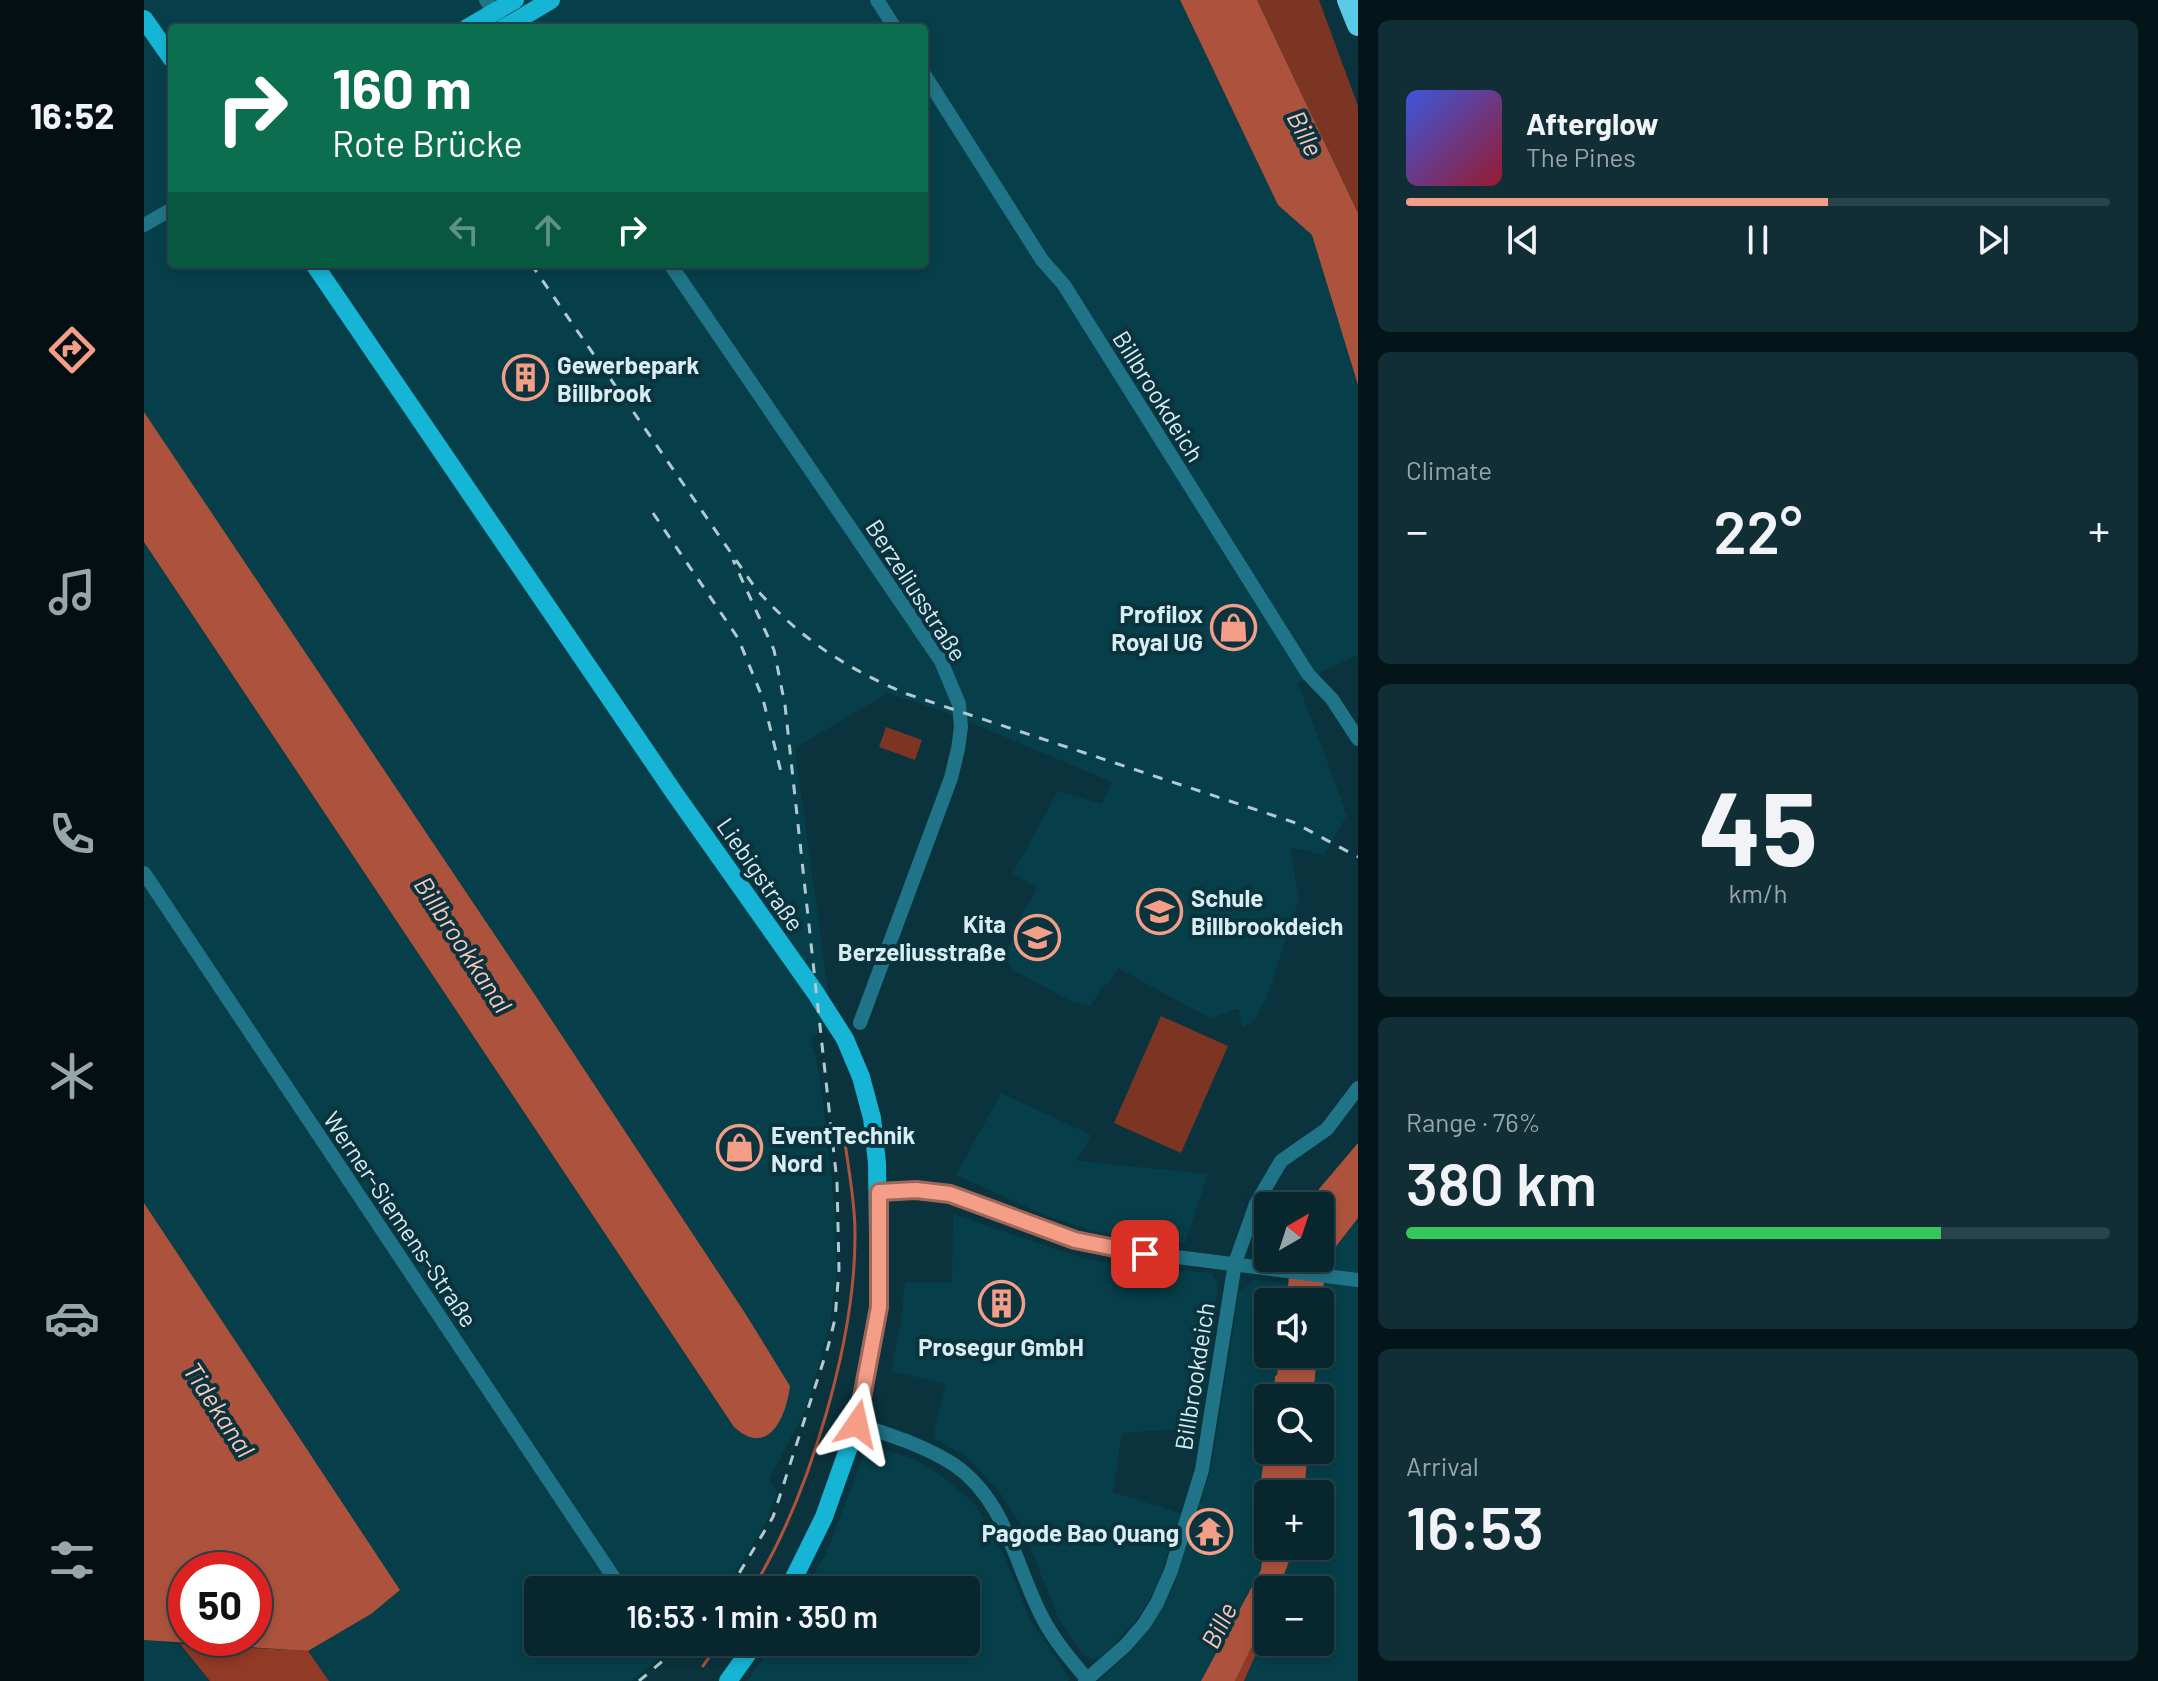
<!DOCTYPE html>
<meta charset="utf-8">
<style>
:root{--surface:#08262e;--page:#112e36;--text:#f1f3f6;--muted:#98a5aa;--line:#29434a;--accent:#f49e88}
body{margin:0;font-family:Barlow,sans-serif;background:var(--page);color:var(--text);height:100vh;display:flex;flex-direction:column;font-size:30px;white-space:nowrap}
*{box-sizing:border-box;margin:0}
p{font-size:26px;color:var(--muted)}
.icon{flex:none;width:44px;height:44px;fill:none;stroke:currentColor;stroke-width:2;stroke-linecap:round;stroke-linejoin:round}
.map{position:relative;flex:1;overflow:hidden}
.drawer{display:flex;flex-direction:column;gap:20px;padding:20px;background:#041519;width:800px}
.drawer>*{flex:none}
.banner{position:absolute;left:24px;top:24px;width:760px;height:244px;border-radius:8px;box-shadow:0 4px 12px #0003,0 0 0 2px var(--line);background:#0b6e4f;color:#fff;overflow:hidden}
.needle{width:52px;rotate:39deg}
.buttons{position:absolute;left:1110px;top:1192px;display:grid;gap:16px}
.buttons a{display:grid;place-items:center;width:80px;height:80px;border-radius:8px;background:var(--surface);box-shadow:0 4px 12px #0003,0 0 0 2px var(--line);font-size:40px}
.speed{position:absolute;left:24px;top:1552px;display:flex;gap:16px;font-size:40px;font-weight:700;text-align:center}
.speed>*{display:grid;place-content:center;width:104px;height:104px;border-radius:50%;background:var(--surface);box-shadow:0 4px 12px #0003,0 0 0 2px var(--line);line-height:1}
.speed .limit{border:12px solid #d22;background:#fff;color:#111}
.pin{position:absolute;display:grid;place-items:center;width:68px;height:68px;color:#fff;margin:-34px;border-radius:16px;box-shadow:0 4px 12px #0006}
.me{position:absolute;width:88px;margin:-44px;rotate:11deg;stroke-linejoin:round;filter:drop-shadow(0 0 6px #0008)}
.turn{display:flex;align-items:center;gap:28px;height:168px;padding:0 32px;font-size:36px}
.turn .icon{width:104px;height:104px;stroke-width:2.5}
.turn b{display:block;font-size:56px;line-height:68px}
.lanes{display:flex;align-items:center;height:76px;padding:0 32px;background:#0003;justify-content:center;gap:40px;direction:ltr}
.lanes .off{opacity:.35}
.big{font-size:60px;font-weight:600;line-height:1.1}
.drawer .tile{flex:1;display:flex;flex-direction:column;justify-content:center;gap:12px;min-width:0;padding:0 28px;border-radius:12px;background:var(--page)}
.drawer .dial{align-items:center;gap:0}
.dial b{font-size:104px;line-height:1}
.song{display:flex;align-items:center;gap:24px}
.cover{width:96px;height:96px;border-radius:12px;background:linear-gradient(135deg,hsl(230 70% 55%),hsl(350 70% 35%))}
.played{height:8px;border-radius:4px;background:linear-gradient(90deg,var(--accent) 60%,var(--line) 60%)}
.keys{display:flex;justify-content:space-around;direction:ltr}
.heat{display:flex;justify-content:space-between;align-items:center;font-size:44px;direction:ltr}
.charge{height:12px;border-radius:6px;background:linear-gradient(90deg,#34c759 76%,var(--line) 0)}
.trip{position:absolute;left:380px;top:1576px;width:456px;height:80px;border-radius:8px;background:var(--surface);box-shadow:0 4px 12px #0003,0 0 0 2px var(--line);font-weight:600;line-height:80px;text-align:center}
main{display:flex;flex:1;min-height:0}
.tab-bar{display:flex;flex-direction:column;width:144px;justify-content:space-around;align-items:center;background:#030f12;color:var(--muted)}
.tab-bar .icon{width:56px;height:56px}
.tab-bar .current{color:var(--accent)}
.tab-bar b{font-size:36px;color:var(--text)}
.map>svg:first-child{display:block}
.built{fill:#063f4a;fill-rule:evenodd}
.green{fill:#7c3423}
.forest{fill:#913a25}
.water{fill:#ad533d;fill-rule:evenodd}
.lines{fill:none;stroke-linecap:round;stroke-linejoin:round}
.stream{stroke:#ad533d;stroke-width:3}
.minor{stroke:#207487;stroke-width:14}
.major{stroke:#16b5d5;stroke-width:18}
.highway{stroke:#59cbe7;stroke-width:22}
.rail{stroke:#b1cad0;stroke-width:3;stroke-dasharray:10 10;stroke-linecap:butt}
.route-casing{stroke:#9f6758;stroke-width:20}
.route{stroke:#f49e88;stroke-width:14}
.labels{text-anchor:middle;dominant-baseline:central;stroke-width:8;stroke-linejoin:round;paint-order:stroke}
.poi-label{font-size:24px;font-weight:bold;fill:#d8edf3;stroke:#0a333d;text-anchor:start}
.street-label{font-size:24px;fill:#d8edf3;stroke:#0a333d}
.water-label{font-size:26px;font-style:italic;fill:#fbc8bb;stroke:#0a333d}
</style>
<main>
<nav class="tab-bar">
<b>16:52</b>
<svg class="icon current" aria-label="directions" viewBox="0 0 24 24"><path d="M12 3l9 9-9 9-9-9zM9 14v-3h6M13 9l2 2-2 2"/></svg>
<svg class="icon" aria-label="music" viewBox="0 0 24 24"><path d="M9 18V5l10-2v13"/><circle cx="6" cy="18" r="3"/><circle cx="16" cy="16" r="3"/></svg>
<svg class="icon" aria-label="phone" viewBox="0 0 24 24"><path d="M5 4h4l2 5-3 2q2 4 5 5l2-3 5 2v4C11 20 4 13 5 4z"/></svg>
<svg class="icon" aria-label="climate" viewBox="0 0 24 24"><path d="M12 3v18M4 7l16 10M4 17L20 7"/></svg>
<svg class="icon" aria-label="car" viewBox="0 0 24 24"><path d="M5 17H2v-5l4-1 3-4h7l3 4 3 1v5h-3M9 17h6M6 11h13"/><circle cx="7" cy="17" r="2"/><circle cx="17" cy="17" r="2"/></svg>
<svg class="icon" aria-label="filters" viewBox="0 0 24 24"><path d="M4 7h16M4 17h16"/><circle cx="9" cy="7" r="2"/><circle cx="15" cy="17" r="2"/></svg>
</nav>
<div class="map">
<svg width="1214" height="1681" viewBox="0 0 1214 1681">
<rect width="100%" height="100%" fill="#0a333d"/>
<path class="built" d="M0,0H1036L1134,205L1168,234L1214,385V655L1154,683L1203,815L1180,855L1146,847L1155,899L1122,1000L1110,1021L1098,1027L1095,1010L1091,1009L1067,1019L974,968L965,984L959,985L947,1006L927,1001L869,970L859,957L871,935L868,932L893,888L869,873L914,791L958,804L968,782L806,714L744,693L651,748L688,1021L666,1039L672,1057L679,1101L691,1208L692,1276L686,1324L662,1409L625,1480L633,1492L622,1523L580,1590H394V1642H535L487,1681H185L164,1651L227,1614L256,1590L0,1203V542L590,1427L641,1409L645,1397L646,1385L601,1313L0,412ZM28,28H780V264H28Z
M857,1093L947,1135L933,1161L1064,1174L1041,1243L965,1235L933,1226L903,1216L812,1175Z
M809,1214L938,1258L972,1265L1067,1273L1074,1284L1052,1428L978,1433L969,1492L1038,1514L1012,1588L994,1618L959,1656L949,1659L940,1655L916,1622L878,1527L857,1494L824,1458L789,1437L802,1384L747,1371L757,1323L761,1283H808Z
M1214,1218V1681H1100L1123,1629L1124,1616V1642H1176V1590H1134L1151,1546H1176V1494H1160L1164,1450H1176V1398H1169L1173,1354H1176L1179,1287L1187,1253Z
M1111,1280L1145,1284L1143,1302H1124V1354H1136L1133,1376H1131L1130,1398H1124V1433L1117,1480L1124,1506L1117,1570L1057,1681H954L988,1651L1005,1629L1030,1586L1067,1469L1095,1292Z
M731,1447L769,1459L790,1470L829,1502L858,1550L887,1622L925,1677L924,1681H603L631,1642H822V1590H662L683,1551L721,1452Z
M0,1640L36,1644L66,1681H0Z"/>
<path class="green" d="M1113,0H1175L1214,106V213Z
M742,727L778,740L771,760L735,747Z
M1017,1016L1084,1046L1037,1153L970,1123Z"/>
<path class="forest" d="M1124,1614L1123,1629L1100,1681H1091Z
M36,1644L164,1651L185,1681H66Z"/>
<path class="water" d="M1036,0H1113L1214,213V385L1168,235L1134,205Z
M0,412L391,995L601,1313L646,1386C642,1418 624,1458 590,1427L0,542Z
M1214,1143V1218L1187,1253L1179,1287L1176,1324V1302H1143L1146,1260L1147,1258H1176V1206H1167L1175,1189Z
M0,1203L256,1590L227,1614L164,1651L0,1640ZM110,1570V1638H42V1570Z
M1136,1354H1173L1169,1398H1130L1131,1376L1133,1375Z
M1124,1433V1450H1164L1160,1494H1124V1505L1117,1480Z
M1124,1506V1546H1151L1134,1590H1124V1614L1091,1681H1057L1117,1570Z"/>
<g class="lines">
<path class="stream" d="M608,1590C665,1497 712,1341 711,1232C711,1200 704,1167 700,1135
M559,1666L576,1642"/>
<path class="minor" d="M342,0L361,28
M733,0L751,28
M780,74L898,260L920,285L1164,674L1188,699L1214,739
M0,225L28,209
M526,264L797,661L815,704L817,727L814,749L807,778L716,1023
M0,873L478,1590
M735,1192L772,1190L806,1194L918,1236L962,1248L1214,1280
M713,1424C746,1435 779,1445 809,1464C862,1500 870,1562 897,1615C909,1639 926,1659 943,1679
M502,1642L503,1645
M941,1681L982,1645L1000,1624L1013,1603L1027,1571L1058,1470L1091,1263L1112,1204L1137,1161L1183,1129L1214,1088"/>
<path class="major" d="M0,19L28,59
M323,28L371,0
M360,28L407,0
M170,264L531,794L671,992L701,1039L717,1077L728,1118L733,1163L735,1307L713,1424L680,1517L644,1590
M584,1681L612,1642"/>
<path class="highway" d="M1204,0L1214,25"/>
<path class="rail" d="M387,264L612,589C657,639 701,668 763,694L1149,822L1214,857
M509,513L594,638L619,699L638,776
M585,1590L629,1517L684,1347L691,1319L695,1269L693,1182L641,705L630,650L589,560
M495,1681L541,1642"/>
</g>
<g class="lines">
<defs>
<path id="route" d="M713,1424L735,1307V1192L772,1190L806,1194L931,1240L1001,1254"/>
</defs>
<use href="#route" class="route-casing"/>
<use href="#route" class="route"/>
</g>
<defs>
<symbol id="building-ring" viewBox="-11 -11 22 22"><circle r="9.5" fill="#0a333d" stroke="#f49e88" stroke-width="1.5"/><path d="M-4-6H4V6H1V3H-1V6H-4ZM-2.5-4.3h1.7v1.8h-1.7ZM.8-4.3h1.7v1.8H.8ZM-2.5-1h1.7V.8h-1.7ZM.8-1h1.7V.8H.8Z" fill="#f49e88"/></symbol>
<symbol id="shop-ring" viewBox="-11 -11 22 22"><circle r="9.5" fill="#0a333d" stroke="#f49e88" stroke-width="1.5"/><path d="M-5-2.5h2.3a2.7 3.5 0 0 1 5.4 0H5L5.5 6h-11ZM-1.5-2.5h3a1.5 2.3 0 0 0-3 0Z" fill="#f49e88"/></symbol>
<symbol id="school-ring" viewBox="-11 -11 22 22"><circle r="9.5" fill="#0a333d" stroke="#f49e88" stroke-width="1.5"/><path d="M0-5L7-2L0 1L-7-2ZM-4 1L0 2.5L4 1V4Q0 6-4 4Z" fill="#f49e88"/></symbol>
<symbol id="temple-ring" viewBox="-11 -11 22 22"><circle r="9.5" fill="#0a333d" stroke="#f49e88" stroke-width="1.5"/><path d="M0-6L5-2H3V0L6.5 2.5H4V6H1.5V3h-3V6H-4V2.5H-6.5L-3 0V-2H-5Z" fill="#f49e88"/></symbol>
</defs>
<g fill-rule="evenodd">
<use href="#building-ring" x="356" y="352" width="51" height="51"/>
<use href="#shop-ring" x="1064" y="602" width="51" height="51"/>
<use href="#school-ring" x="990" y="886" width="51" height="51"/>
<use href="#school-ring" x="868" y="912" width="51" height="51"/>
<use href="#shop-ring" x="570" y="1122" width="51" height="51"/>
<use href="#building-ring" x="832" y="1278" width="51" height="51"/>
<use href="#temple-ring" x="1040" y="1506" width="51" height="51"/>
</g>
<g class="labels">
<g class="poi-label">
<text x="413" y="364">Gewerbepark<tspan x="413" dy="28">Billbrook</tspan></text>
<text x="1059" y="613" text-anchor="end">Profilox<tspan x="1059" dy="28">Royal UG</tspan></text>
<text x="1047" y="897">Schule<tspan x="1047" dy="28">Billbrookdeich</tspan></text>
<text x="862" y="923" text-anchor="end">Kita<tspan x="862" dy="28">Berzeliusstraße</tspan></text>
<text x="627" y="1134">EventTechnik<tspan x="627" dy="28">Nord</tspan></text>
<text x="857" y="1346" text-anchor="middle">Prosegur GmbH</text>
<text x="1035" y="1532" text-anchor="end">Pagode Bao Quang</text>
</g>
<g class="street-label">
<text transform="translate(1015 396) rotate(58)">Billbrookdeich</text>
<text transform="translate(773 590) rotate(57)">Berzeliusstraße</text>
<text transform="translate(617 874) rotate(55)">Liebigstraße</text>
<text transform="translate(257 1219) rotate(56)">Werner-Siemens-Straße</text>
<text transform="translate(1050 1376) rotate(-81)">Billbrookdeich</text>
</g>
<g class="water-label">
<text transform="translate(1162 133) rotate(63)">Bille</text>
<text transform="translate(320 944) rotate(57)">Billbrookkanal</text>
<text transform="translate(76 1409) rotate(57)">Tidekanal</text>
<text transform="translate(1074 1625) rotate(-64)">Bille</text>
</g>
</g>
</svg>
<div class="buttons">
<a><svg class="needle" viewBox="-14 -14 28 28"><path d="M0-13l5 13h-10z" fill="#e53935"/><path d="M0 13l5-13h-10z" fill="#98a5aa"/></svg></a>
<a><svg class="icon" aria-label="sound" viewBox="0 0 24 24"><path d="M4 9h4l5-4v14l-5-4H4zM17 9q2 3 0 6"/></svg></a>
<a><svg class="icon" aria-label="search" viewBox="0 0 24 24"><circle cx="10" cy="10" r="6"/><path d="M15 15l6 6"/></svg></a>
<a>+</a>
<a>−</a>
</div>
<div class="speed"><div class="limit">50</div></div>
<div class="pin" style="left:1001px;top:1254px;background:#d93025"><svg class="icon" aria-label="arrive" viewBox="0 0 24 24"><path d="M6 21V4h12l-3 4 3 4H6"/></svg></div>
<svg class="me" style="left:713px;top:1424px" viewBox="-20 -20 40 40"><path d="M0-17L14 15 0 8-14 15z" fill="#f49e88" stroke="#fff" stroke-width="4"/></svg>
<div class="trip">16:53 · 1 min · 350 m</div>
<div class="banner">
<div class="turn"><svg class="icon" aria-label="right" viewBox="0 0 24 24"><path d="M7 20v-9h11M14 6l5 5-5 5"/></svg><div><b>160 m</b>Rote Brücke</div></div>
<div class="lanes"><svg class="icon off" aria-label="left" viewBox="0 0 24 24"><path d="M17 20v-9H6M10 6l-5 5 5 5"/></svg><svg class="icon off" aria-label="ahead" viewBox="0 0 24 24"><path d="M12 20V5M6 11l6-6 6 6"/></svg><svg class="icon" aria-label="right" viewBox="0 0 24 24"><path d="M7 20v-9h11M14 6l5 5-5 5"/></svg></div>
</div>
</div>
<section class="drawer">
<div class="tile">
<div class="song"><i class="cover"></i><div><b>Afterglow</b><p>The Pines</p></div></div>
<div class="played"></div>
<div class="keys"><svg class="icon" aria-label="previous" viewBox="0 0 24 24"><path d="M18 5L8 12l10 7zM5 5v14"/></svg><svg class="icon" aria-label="pause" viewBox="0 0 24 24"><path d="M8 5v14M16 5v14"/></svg><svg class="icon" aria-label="next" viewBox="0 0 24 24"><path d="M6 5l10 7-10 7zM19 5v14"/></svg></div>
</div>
<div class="tile"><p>Climate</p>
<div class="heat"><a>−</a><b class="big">22°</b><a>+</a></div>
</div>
<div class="tile dial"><b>45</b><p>km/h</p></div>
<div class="tile"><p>Range · 76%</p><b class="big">380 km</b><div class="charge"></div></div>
<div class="tile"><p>Arrival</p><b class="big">16:53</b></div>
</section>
</main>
